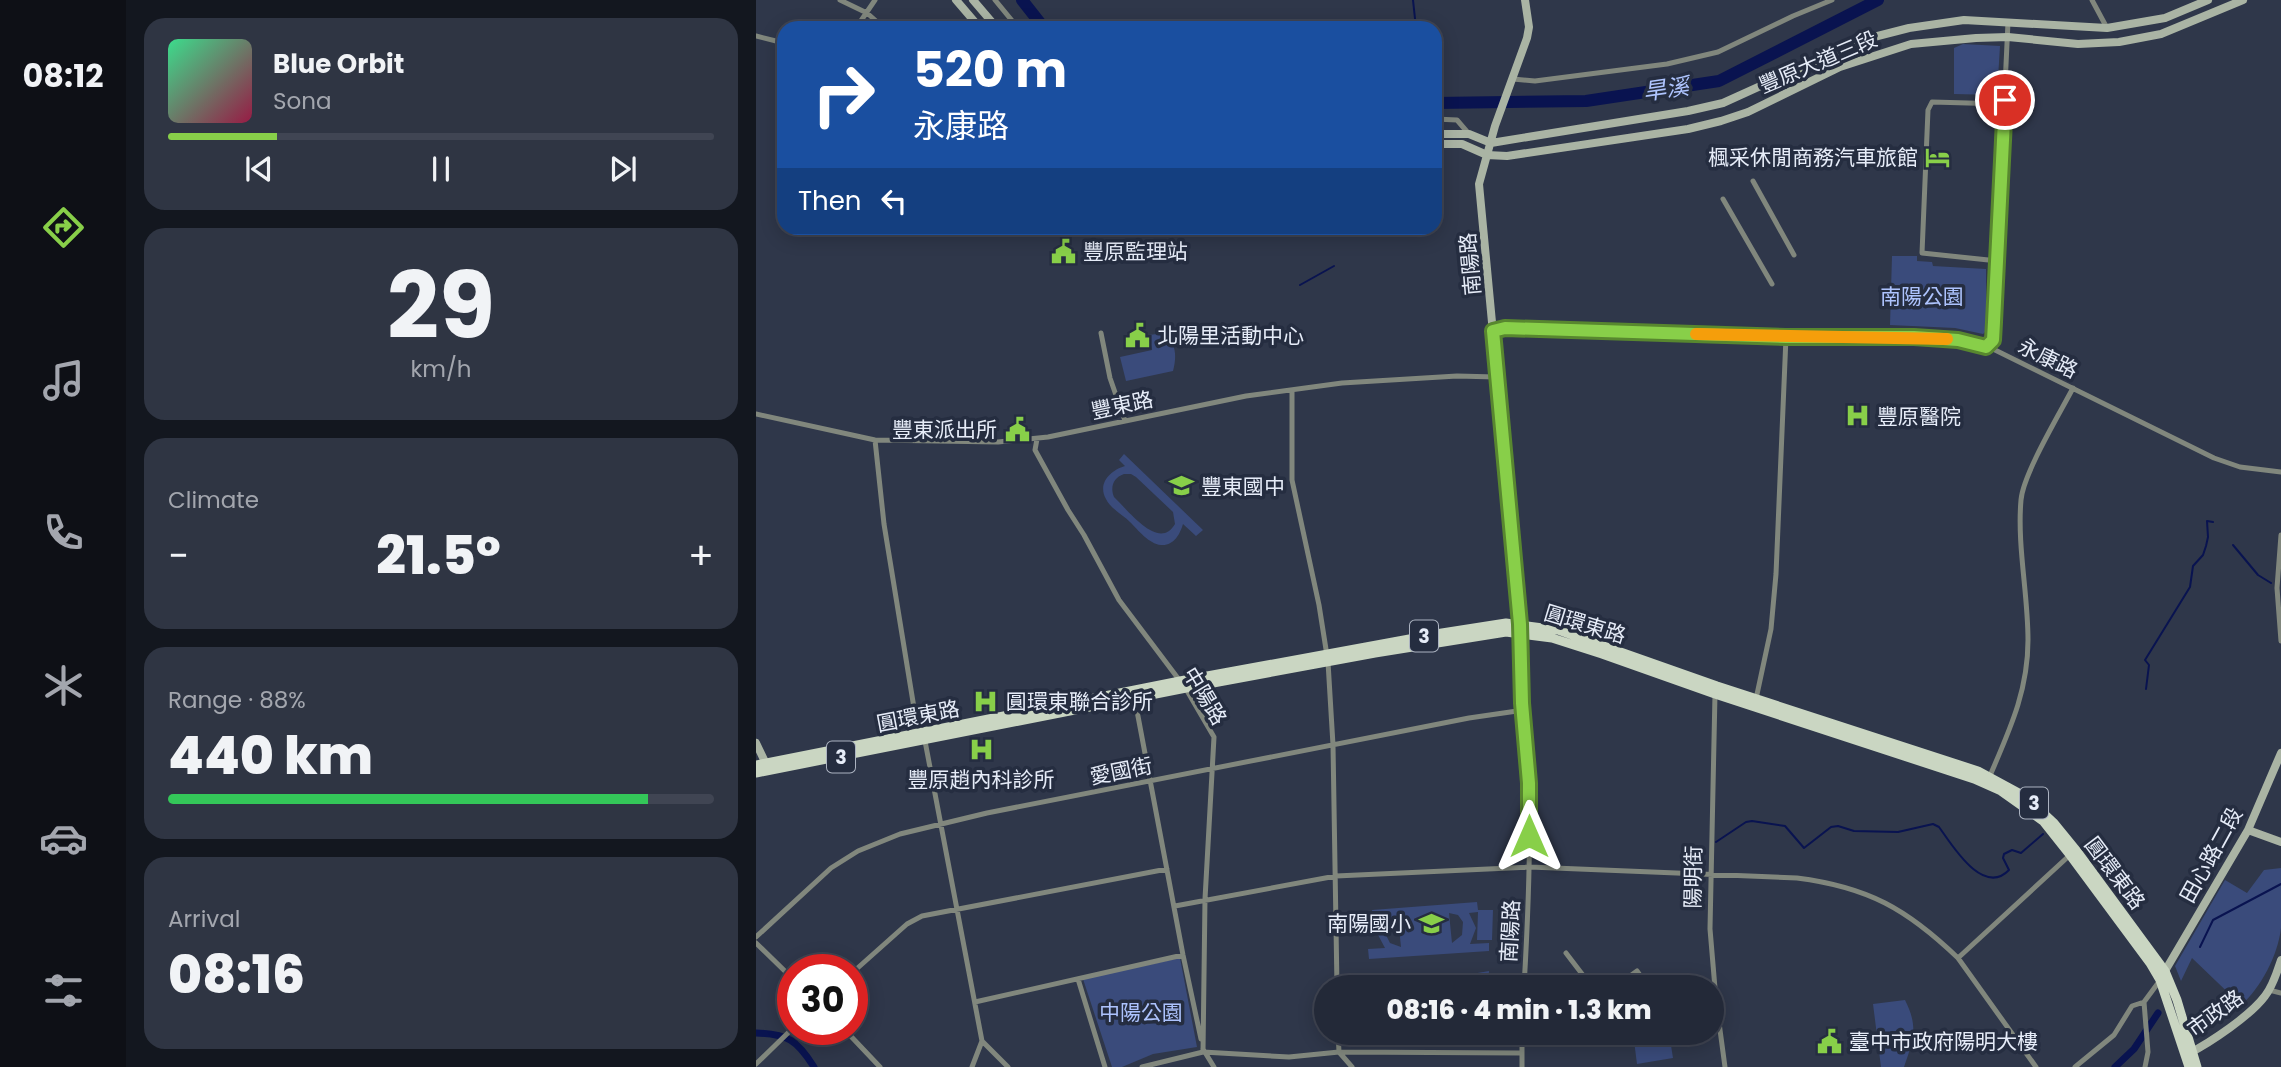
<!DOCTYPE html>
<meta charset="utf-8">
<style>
:root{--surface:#232938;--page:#2f3543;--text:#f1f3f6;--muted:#a3a6ae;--line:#404553;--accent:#88cf49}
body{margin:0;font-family:Poppins,"Noto Sans TC",sans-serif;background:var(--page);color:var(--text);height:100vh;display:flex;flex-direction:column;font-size:26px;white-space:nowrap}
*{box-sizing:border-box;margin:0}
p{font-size:23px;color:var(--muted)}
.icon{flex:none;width:38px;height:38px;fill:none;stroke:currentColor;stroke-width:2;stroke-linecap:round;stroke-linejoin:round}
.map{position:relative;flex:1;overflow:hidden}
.drawer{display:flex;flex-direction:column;gap:18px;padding:18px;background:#13171f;width:630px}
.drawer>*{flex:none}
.top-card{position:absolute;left:21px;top:21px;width:665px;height:214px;border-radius:21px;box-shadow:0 4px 18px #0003,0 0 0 2px var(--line);background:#1a4fa0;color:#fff;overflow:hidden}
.speed{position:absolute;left:21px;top:954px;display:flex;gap:14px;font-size:35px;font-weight:700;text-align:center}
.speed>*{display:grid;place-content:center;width:91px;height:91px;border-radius:50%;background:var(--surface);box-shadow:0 4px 18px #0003,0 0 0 2px var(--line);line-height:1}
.speed .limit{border:10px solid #d22;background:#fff;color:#111}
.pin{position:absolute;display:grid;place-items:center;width:60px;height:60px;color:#fff;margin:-30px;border:4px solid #fff;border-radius:50%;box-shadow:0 2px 7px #0007}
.me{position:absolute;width:77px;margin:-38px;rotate:0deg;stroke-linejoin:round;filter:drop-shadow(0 0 5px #0008)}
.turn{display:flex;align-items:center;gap:24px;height:147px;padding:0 21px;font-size:32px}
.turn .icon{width:91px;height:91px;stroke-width:2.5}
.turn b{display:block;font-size:49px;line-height:60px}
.then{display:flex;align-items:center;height:66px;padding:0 21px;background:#0003;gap:14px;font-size:26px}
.big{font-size:52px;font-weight:800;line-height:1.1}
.drawer .card{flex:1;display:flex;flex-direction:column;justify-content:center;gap:10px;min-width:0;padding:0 24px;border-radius:21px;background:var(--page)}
.drawer .dial{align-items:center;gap:0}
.dial b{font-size:91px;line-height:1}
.song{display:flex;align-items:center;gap:21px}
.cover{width:84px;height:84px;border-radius:10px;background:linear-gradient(135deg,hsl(150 70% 55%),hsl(340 70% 35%))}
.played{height:7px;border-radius:4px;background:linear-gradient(90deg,var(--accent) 20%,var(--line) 20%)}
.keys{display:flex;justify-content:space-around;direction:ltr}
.heat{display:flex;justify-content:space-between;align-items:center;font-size:38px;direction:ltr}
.charge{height:10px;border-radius:5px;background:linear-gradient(90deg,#34c759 88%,var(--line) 0)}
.trip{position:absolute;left:558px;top:975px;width:410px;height:70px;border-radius:35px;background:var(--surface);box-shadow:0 4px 18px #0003,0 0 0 2px var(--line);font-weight:800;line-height:70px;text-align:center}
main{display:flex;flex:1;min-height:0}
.dock{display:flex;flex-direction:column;width:126px;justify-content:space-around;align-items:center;background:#0e1016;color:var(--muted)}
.dock .icon{width:49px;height:49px}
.dock .active{color:var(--accent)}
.dock b{font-size:32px;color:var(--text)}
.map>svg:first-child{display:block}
.green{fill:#3a4b7b;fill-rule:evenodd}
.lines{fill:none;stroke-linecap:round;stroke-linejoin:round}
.stream{stroke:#091350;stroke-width:2}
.canal{stroke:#091350;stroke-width:7}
.river{stroke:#091350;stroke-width:12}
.street{stroke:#81877d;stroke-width:5}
.secondary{stroke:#aab4a4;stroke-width:8}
.primary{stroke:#cad6c2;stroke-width:9}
.route-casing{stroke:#58872f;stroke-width:18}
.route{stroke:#88cf49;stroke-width:12}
.slow{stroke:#f59e0b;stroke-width:12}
.labels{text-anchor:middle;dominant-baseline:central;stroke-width:7;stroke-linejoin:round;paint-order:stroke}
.shield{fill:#252d40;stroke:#acb3c1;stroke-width:2}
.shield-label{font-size:19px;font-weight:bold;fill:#e6ecf8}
.street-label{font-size:21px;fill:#e6ecf8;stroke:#252d40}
.poi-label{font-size:21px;fill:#e6ecf8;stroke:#252d40;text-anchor:start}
.park-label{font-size:21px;fill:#adc3fd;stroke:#252d40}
.water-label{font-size:23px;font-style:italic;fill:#afc5ff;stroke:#252d40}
</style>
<main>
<nav class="dock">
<b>08:12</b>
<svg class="icon active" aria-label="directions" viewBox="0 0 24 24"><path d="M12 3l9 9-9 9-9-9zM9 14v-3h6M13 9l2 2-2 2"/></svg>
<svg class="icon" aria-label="music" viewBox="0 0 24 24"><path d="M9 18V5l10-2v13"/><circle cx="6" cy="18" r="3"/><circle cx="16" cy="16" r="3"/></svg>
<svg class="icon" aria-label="phone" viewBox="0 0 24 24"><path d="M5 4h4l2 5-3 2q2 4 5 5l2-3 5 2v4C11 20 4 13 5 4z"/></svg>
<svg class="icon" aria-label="climate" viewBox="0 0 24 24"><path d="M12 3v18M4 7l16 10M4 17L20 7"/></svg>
<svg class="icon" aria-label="car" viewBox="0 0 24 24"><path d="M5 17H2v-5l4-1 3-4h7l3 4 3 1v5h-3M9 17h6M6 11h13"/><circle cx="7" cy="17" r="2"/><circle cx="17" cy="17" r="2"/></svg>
<svg class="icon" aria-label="filters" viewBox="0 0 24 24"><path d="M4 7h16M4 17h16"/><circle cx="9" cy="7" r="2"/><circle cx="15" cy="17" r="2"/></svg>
</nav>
<section class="drawer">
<div class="card">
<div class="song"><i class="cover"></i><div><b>Blue Orbit</b><p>Sona</p></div></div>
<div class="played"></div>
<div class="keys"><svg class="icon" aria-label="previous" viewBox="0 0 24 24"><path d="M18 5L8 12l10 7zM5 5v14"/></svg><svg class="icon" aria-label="pause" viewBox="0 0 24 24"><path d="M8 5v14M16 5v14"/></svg><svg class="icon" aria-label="next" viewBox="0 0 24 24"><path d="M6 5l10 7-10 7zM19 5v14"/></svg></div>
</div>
<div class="card dial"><b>29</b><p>km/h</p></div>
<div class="card"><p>Climate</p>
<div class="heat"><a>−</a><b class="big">21.5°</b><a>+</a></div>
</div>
<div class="card"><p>Range · 88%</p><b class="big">440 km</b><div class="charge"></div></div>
<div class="card"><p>Arrival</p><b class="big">08:16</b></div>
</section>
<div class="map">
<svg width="1525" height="1067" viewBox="0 0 1525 1067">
<rect width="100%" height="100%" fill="#2f374a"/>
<path class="green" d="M1207,44L1244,46L1241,95L1198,94V48Z
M1136,256H1161V261L1176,262L1177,266L1230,269V331L1227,334L1199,328L1134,325Z
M409,333C420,345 421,355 417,371L370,381L364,357L396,350L393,335Z
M368,454L447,530L440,536L427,524C424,534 418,546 405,545C393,544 382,530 374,522C367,515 354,508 350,499C341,483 355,470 369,466L363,460ZM368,474H375L380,477L417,512L419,524C403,552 372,510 358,497C354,487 357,478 368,474Z
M1525,868C1525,887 1525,909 1525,928C1522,955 1505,988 1485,1005L1436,958L1425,981L1419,966L1469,880L1491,893L1508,870Z
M721,902L722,910H737L736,940H721L722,912L713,913L720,928L714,944L733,943V951L613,959L612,949L629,948L621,933L623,924L628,919H617L616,910ZM693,913L702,915L707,922L706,935L696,943ZM642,918L645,947L634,943L629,933L633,923Z
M424,958L441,1047L397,1054L366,1067H356L327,979Z
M733,971L732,987H658V984Z
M1149,1000C1162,1026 1158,1038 1149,1064L1148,1067H1125L1117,1004Z
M877,1033H913L917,1058L881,1064Z"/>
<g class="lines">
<path class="stream" d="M657,0L660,28
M544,285L578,266
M1477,545L1502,575L1515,583
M1390,689L1393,665L1389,660L1434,587L1437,566L1447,555L1450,546L1452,537L1451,521L1457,522
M960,842L990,822L996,821L1029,826L1048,848L1075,827L1082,826L1098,831L1142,832L1177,824L1183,827C1196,845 1227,897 1253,870L1247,858L1248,854L1256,850L1265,853L1287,834
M1444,947L1457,920L1525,884"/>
<path class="canal" d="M0,1033C32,1034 41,1040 58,1067
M1359,1067L1378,1049L1402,1013"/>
<path class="river" d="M266,0L288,28
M679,103L830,101L963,81L1122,0"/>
<path class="street" d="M84,0L111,13L128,28
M239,0L262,28
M1336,0L1351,28
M100,28L119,0
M0,36L28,43
M757,79L779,81L911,64L962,52L1037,16L1076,0
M679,119L701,120L713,134
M997,181L1038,255
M967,199L1016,284
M1242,261L1166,253L1172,110L1176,102L1248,104
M737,331L749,328L1202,340L1237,349L1458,458L1484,467L1525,472
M345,333L354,378L369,421
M1230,347L1237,340L1238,322L1252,22
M536,391V480L563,605L572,662L577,745L581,987
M0,414L119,440L242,442L292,437L490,396L586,383L701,376L740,377
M281,439L279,450L312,510L328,535L363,600L424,681
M119,440L128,524L158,708L169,741L226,1041L252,1067
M1525,535L1521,588L1525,641
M765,633C765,683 771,732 773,783C775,851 772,919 768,987
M430,689L458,737L449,899L447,1052
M959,694L954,929L960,1000L969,1067
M378,695L427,955L445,1039
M1000,699L1015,629L1020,574L1030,337
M1233,778C1253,731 1272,692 1272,640C1272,593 1261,546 1265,500C1267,474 1304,413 1317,388
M419,906L580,876L774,867L1041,878C1112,887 1151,909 1202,958L1280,1067
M0,937L75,868L102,851L144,834L231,813L713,718L768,710
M0,943L37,979
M810,953L836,987
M1202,958L1315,854
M96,973L151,924L166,916L411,869
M322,979L349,1067
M859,987L881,971L892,987
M1513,990L1525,993
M219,1002L427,955
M88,1029L124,1067
M582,1032L583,1052L596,1067
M766,1032V1067
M447,1049L458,1067
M0,1064L37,1028
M216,1067L226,1041
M386,1067L447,1052L533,1057L583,1052L765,1053
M1319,1067L1358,1035L1376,1006L1388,1002
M1389,1067L1392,1052L1388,1002L1405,979"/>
<path class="secondary" d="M200,0L224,28
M217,0L241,28
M679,134H713L735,143L932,111L967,103L1106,40L1153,28L1208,20L1351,28L1409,18L1452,0
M679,144H706L731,155L751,156L932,129L965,121L992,112L1084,67L1155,44L1220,38L1252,37L1322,44L1363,42L1405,34L1487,0
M765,631L723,184L739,126L771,38L773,27L769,0
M0,743L11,766
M1492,830L1525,842
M1409,971L1492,830L1525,753
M1432,1054C1455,1042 1494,1016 1509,996C1517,986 1521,972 1525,960"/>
<path class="primary" d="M0,765L424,681L686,633L750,623L802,630L961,686L1222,771L1270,797L1298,823L1320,850L1409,971L1421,1000L1441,1067
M0,773L430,688L619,653L750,632L796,638L846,654L959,694L1218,779L1245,791L1287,821L1314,855L1394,963L1404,980L1433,1067"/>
</g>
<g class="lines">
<defs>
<path id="route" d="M773,836V783L766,703L764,624L737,331L749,328L1030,337H1158L1202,340L1230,347L1237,340L1238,322L1249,100"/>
</defs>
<use href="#route" class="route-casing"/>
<use href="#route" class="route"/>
<path class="slow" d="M940,334L1191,339"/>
</g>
<defs>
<symbol id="hotel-bare" viewBox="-9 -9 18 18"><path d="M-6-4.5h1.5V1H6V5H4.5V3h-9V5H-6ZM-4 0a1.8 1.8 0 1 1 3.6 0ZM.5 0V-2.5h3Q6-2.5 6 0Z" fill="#88cf49" stroke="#252d40" stroke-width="2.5" paint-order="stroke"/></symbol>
<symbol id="civic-bare" viewBox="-9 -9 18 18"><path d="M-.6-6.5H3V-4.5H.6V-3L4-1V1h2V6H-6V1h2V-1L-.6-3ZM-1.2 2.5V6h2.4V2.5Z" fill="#88cf49" stroke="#252d40" stroke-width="2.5" paint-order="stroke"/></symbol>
<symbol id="hospital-bare" viewBox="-9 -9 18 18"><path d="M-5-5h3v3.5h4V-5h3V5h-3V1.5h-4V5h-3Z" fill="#88cf49" stroke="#252d40" stroke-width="2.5" paint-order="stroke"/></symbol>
<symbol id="school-bare" viewBox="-9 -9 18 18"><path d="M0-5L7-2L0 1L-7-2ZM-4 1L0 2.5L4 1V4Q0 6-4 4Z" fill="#88cf49" stroke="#252d40" stroke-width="2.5" paint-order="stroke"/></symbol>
</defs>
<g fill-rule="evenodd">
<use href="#hotel-bare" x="1164" y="140" width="35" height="35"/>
<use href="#civic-bare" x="290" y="234" width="35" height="35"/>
<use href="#civic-bare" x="364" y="318" width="35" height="35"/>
<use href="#hospital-bare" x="1084" y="398" width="35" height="35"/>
<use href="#civic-bare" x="244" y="412" width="35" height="35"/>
<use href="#school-bare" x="408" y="468" width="35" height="35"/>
<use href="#hospital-bare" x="212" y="684" width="35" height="35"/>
<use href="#hospital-bare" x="208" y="732" width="35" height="35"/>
<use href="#school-bare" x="658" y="906" width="35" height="35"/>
<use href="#civic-bare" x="1056" y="1024" width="35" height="35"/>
</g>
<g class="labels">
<g class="shield">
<rect x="654" y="620.5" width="28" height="31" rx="5"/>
<rect x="71" y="741.5" width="28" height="31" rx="5"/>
<rect x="1264" y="787.5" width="28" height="31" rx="5"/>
</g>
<g class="shield-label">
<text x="668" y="636">3</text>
<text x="85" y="757">3</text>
<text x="1278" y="803">3</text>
</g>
<g class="street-label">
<text transform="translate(1062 62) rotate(-23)">豐原大道三段</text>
<text transform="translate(714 264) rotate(-95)">南陽路</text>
<text transform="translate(1292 358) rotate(26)">永康路</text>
<text transform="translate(366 405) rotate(-12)">豐東路</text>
<text transform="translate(829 624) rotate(17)">圓環東路</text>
<text transform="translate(449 696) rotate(59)">中陽路</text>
<text transform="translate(162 716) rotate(-11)">圓環東路</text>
<text transform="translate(365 771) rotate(-11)">愛國街</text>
<text transform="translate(1455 855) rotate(-61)">田心路二段</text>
<text transform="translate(1359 873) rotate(53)">圓環東路</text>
<text transform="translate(937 877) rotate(-89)">陽明街</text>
<text transform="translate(754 931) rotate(-87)">南陽路</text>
<text transform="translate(1459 1013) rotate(-36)">市政路</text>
</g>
<g class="poi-label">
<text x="1162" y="157" text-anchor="end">楓采休閒商務汽車旅館</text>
<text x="327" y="251">豐原監理站</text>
<text x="401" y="335">北陽里活動中心</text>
<text x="1121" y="416">豐原醫院</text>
<text x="241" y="429" text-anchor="end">豐東派出所</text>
<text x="445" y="486">豐東國中</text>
<text x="250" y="701">圓環東聯合診所</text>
<text x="225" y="779" text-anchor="middle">豐原趙內科診所</text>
<text x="655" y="923" text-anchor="end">南陽國小</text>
<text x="1093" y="1041">臺中市政府陽明大樓</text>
</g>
<g class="park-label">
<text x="1166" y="296">南陽公園</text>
<text x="385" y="1012">中陽公園</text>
</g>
<g class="water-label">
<text transform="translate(910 89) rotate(-8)">旱溪</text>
</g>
</g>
</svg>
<div class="speed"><div class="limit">30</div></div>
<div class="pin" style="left:1249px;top:100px;background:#d93025"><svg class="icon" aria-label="arrive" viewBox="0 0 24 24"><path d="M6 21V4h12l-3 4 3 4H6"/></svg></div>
<svg class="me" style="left:773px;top:836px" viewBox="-20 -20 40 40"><path d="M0-17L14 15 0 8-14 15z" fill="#88cf49" stroke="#fff" stroke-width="4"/></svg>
<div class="trip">08:16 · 4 min · 1.3 km</div>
<div class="top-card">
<div class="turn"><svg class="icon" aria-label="right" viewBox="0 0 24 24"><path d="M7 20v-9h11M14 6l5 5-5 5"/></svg><div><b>520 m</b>永康路</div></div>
<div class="then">Then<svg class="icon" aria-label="left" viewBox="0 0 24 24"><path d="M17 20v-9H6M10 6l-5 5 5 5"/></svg></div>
</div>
</div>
</main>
